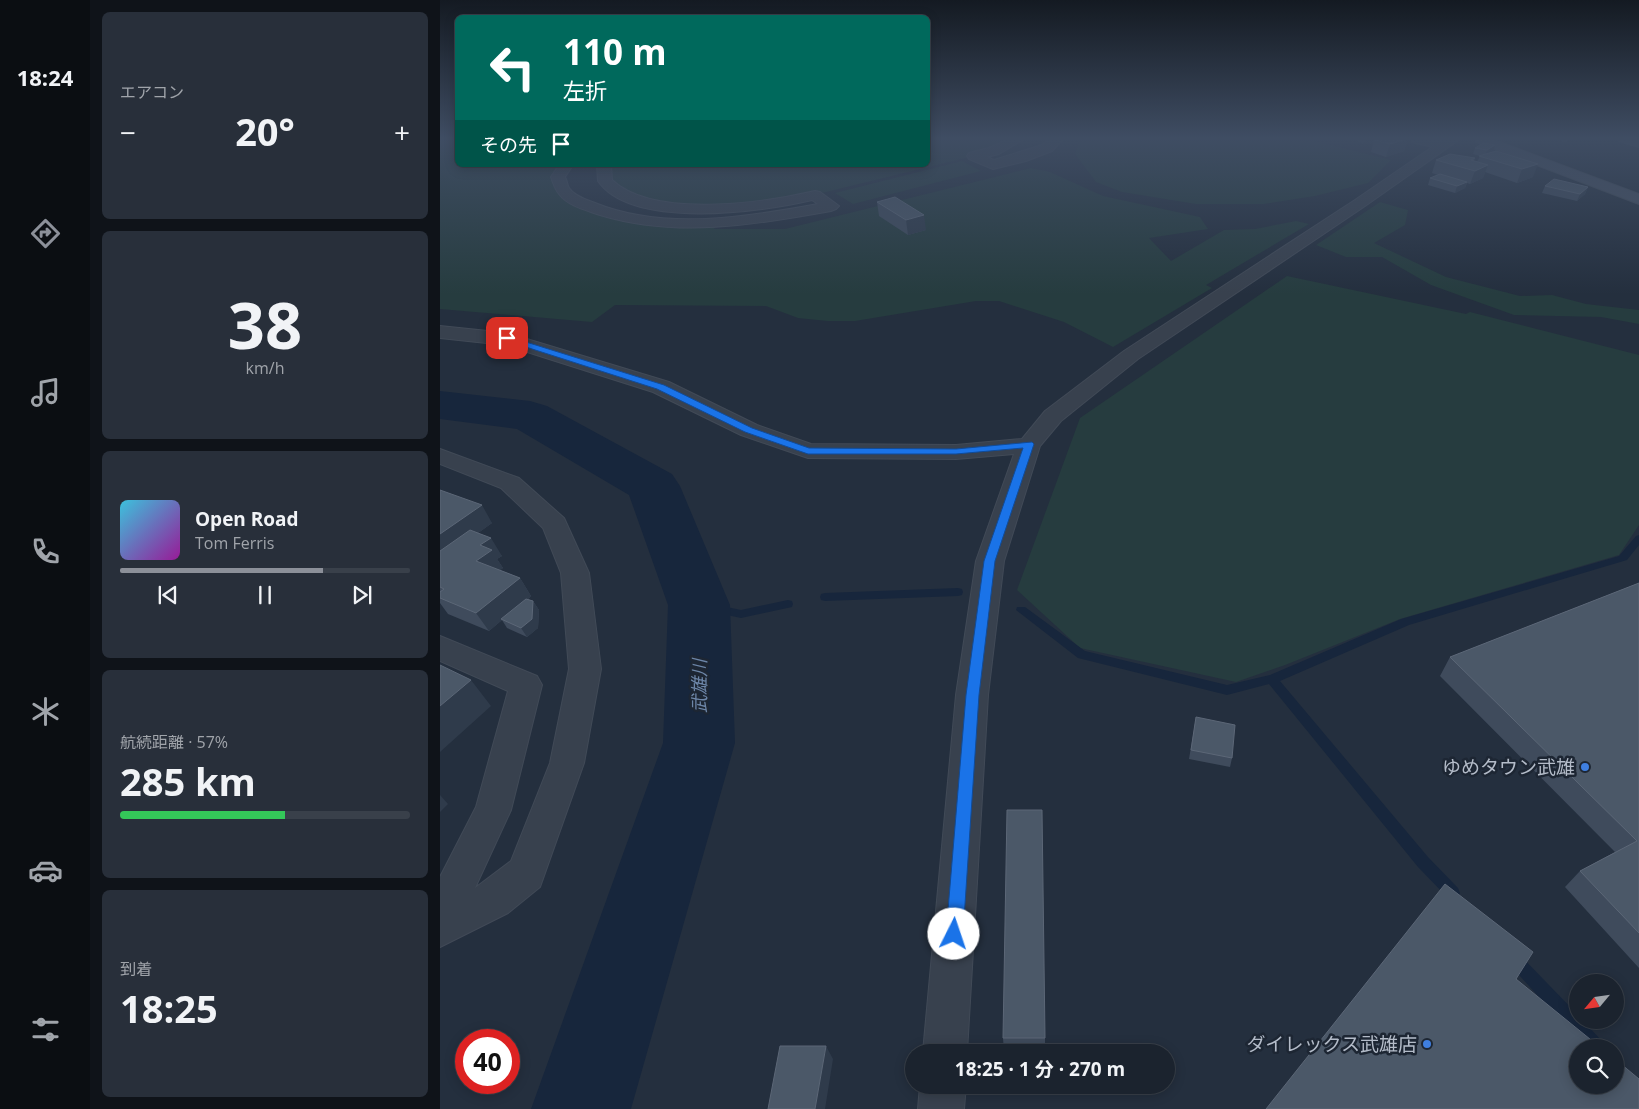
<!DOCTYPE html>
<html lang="ja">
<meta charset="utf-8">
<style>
:root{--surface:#1b232e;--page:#282f3a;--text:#f1f3f6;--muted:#a0a4aa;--line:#39404a;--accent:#8c9099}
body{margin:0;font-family:"Open Sans","Noto Sans JP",sans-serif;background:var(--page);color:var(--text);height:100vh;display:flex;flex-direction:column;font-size:19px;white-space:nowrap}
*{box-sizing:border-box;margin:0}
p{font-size:16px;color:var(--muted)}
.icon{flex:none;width:28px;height:28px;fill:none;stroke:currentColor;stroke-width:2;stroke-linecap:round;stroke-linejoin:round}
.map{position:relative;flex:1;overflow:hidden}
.side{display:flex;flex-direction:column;gap:12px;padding:12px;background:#0f1319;width:350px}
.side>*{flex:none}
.guide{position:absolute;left:15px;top:15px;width:475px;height:152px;border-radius:8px;box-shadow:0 2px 12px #0003,0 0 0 1px var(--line);background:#00695c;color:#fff;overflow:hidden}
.needle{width:32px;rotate:241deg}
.controls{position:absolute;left:1129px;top:974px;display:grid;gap:10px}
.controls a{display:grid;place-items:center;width:55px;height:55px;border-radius:50%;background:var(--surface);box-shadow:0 2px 12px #0003,0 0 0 1px var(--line);font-size:25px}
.speed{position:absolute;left:15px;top:1029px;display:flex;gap:10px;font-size:25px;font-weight:700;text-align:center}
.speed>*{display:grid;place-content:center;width:65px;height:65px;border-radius:50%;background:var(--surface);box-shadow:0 2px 12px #0003,0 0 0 1px var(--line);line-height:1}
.speed .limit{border:8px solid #d22;background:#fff;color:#111}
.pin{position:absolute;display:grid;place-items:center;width:42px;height:42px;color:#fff;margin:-21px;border-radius:10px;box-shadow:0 2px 8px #0006}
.me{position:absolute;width:55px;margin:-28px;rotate:4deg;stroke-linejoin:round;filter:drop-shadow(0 0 4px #0008)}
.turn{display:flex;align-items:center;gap:18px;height:105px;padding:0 25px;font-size:22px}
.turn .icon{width:65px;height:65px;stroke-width:2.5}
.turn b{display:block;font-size:35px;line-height:42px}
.then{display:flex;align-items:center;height:48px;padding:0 25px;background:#0003;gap:10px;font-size:19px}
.big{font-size:38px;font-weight:700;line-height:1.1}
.side .widget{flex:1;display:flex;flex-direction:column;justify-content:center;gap:8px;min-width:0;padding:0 18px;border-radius:8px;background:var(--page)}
.side .dial{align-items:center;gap:0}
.dial b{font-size:65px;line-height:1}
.song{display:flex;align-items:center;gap:15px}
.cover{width:60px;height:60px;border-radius:8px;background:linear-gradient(135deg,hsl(190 70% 55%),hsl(300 70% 35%))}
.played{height:5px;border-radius:2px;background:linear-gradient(90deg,var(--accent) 70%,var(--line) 70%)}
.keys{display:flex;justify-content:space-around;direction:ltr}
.heat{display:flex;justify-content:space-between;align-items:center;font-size:28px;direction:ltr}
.charge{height:8px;border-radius:4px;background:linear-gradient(90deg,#34c759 57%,var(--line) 0)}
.trip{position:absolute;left:465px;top:1044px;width:270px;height:50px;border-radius:25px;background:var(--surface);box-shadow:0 2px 12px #0003,0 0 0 1px var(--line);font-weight:700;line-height:50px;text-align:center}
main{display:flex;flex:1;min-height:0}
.dock{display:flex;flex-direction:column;width:90px;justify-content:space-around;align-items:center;background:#0b0e12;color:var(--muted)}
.dock .icon{width:35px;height:35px}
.dock .selected{color:var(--accent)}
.dock b{font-size:22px;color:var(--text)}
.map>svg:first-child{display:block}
.green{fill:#263c3f}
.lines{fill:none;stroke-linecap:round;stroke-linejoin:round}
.stream{fill:#17263c;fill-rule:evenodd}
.river{fill:#17263c;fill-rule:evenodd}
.pedestrian-casing{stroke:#414a57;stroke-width:2}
.minor-casing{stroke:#414a57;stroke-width:2}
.tertiary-casing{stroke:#414a57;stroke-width:2}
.secondary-casing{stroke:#414a57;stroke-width:2}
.pedestrian{fill:#38414e;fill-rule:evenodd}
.minor{fill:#38414e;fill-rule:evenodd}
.tertiary{fill:#38414e;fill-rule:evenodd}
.secondary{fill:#465061;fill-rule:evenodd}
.wall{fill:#3f4b5c}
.shaded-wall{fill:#2f3b4b}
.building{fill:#4b5868;stroke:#5c6777}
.route{fill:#1a73e8;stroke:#114b97}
.shop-dot{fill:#3f7fe0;stroke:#1d2633;stroke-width:2}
.labels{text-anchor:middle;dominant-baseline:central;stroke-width:5;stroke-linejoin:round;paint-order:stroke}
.water-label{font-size:18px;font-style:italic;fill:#6d86a8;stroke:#1d2633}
.near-poi-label{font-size:19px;fill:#b4bcc9;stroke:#1d2633;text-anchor:end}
</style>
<main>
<nav class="dock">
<b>18:24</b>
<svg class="icon selected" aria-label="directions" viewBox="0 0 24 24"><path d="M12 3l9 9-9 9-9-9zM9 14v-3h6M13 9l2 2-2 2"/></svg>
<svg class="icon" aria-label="music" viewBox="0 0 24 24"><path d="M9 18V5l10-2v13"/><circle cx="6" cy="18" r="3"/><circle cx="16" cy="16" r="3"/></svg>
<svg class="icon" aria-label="phone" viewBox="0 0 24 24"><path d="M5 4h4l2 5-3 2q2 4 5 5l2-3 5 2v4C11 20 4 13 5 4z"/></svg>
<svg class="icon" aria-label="climate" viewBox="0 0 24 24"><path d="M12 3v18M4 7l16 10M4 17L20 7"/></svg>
<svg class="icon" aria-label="car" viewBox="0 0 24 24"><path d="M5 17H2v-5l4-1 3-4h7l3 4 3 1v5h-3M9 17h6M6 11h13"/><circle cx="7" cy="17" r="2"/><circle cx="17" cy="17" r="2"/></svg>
<svg class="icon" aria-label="filters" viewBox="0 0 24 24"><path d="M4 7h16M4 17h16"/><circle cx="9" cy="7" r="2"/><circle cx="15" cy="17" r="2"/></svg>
</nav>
<section class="side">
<div class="widget"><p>エアコン</p>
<div class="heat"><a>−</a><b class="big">20°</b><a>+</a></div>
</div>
<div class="widget dial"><b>38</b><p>km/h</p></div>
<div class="widget">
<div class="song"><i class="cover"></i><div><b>Open Road</b><p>Tom Ferris</p></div></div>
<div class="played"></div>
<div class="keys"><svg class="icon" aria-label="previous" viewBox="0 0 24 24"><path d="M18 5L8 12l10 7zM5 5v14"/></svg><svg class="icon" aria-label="pause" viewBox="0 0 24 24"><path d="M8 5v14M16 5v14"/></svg><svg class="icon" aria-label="next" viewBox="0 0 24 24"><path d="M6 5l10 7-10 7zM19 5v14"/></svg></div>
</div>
<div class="widget"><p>航続距離 · 57%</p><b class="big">285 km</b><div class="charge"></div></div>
<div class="widget"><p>到着</p><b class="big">18:25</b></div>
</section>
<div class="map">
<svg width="1199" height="1109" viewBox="0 0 1199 1109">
<rect width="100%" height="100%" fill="#242f3e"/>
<path class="green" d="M0,139H17L18,165H126L124,191L172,215L280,222L274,229H345L591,168L610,172L663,196L760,217L768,229L709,238L731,261L784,230L815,229L856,221L869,224L766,285L772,288L673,347L624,322L559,301H536L415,321H388L358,318L326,306L175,305L152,322L0,309Z
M488,139H578L554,151L345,202L238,208L175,192L164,165H488Z
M641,139H866L951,160L928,183L875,196L824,204H756L682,192L656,182L635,154Z
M522,161L541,171L413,204L395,193Z
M940,202L968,210L965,225L934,243L1006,277L1080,296L1112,295L1146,304L1199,310V324L1161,317L1074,315L991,285L942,257H906L876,245Z
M847,276L1026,314L1030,312L1199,355V525L1179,555L960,619L845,665L796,682L640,648L577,590L640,418Z"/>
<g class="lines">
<path class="stream" d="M1199,535V545L1187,560L969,625L840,681L988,857L1018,888L1020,893L1018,898L1013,900L1008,898L978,867L829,684L787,695L642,659L638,658L576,610L577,607H585L645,651L787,685L830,675L961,619L1179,556L1196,536Z
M518,588L522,589L523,592L522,595L518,596L385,601L381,600L380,597L381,594L385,593Z
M348,600L352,601L353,604L352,607L301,618L259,609L255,608L254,605L255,602L259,601L301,610Z
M1074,951L1079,954L1138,1015V1020H1142L1163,1042L1165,1048H1145L1069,964L1066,959L1069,954Z"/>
<path class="river" d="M0,391L90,401L107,406L232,474L240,486L290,605L295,743L191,1109H91L223,743L228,605L189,495L77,429L0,419Z"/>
<defs>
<path id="pedestrian" d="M569,139H584L559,154L547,157L554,160L602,145L610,139H623L612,151L586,161L553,169L529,159L527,156L529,153L549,148Z
M119,165H133L125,177C127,180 127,185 129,188C134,196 147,200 155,203C224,231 307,217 378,204L372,200C322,212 192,230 158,181L157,165H171L172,180C214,219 323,203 375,191L380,192L399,206L396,209L391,211C314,225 236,238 160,215C146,210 128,206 119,194C115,189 113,183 111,177Z"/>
<path id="minor" d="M971,139H991L1006,142L1008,145L1001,149L972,142Z
M0,449L79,478L124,518L149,573L161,669L144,763L100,887L68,913L0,947V877L36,807L68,691L0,661V636L97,676L102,685L71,810L35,888L71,861L110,763L129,669L121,573L103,528L61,488L0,464Z"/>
<path id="tertiary" d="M1004,139H1020L925,206L698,359L621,421L600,446L564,561L548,695L527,1052H483L516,695L536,561L574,454L516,459L368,458L301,435L213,392L65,345L0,338V326L67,333L229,382L317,425L371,444L516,445L582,439L605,411L684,351L915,200Z
M480,1085H526L524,1109H478Z"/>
<path id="secondary" d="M1035,139H1052L1199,194V204L1036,142Z"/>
</defs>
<use href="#pedestrian" class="pedestrian-casing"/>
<use href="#minor" class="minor-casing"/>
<use href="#tertiary" class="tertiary-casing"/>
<use href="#secondary" class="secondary-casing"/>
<use href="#pedestrian" class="pedestrian"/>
<use href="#minor" class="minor"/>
<use href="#tertiary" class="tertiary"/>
<use href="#secondary" class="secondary"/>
</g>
<path class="wall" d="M914,139H968L964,151L946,157L931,152L933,144H923Z
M1116,139H1131L1125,142Z
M1179,139H1199V148L1178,142Z
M1055,145L1053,152L1056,151L1093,177L1077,183L1045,172L1043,178L1030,184L1027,183L1025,188L1015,193L988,185L990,178L998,175L992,173L996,160L1035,158L1034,161L1037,162L1040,156L1033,154L1035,148Z
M1105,186L1148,187L1145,194L1137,201L1102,193Z
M437,202L486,230L468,235L439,216Z
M0,490L52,523L38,533L62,556L57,559L63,568L60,570L80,578L91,596L88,599L93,601L99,610L98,628L87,637L67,628L62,620L49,631L8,614L0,603Z
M1199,583V968L1125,887L1140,871L1175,852L1000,676L1010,657Z
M756,717L792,758L790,767L749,759Z
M563,1038H605V1051L564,1052Z"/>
<path class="shaded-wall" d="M925,139H947L934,140L933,144H923Z
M968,139L964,151L946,157L950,144Z
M1055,145L1053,152L1045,157L1047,150Z
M1098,164L1093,177L1077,183L1082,169Z
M1048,165L1043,178L1030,184L1035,171Z
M1027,182L1025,188L1015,193L1017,186Z
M1148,187L1145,194L1137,201L1140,194Z
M484,215L486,230L468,235L466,220Z
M42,505L52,523L2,559L0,556V534Z
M51,538L62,556L57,559L63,568L48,579L36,561L40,545Z
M80,578L91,596L63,620L61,619L62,620L49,631L36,613Z
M93,601L99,610L98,628L87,637L81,628Z
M31,680L51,706L0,752V706Z
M0,795L8,804L0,812Z
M386,1046L393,1059L385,1109H375Z"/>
<path class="building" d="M938,139H967L950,144L934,140Z
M1043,143L1055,145L1047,150L1035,148Z
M1056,151L1098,164L1082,169L1039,156Z
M1010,154L1035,158L1031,160L1048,165L1035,171L996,160Z
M1000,174L1027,182L1017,186L990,178Z
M1114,179L1148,187L1140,194L1105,186Z
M455,197L484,215L466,220L437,202Z
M0,490L42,505L0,534Z
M30,530L51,538L40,545L52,550L36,561L80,578L36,613L0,598V592L4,589L0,587V551Z
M1199,583V933L1140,871L1197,841L1010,657Z
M86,599L93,601L92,619L81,628L61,619Z
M0,665L31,680L0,706Z
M756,717L795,725L792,758L751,750Z
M567,810H602L605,1038H563Z
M1005,884L1093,952L1076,979L1161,1048H1138V1085H1175V1059L1199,1079V1109H826Z
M340,1046H386L375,1109H328Z"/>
<linearGradient id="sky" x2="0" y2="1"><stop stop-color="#141a22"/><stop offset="0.47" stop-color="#3f4d63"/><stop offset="1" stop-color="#3f4d63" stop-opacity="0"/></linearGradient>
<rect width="1199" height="294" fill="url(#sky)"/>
<path class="route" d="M64,337H70L224,385L312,428L369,448L516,449L592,442L594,444L555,561L539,695L523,934L520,939L514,942L508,939L506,934L526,695L544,561L583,448L516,454H368L305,432L217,389L64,340Z"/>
<g class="shop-dot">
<circle cx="1145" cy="767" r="5"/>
<circle cx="987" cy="1044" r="5"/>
</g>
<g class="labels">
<g class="water-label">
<text transform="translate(259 686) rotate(-90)">武雄川</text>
</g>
<g class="near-poi-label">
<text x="1135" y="767">ゆめタウン武雄</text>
<text x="977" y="1044">ダイレックス武雄店</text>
</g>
</g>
</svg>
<div class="controls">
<a><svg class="needle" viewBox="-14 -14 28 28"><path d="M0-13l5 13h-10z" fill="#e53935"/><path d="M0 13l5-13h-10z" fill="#a0a4aa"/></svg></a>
<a><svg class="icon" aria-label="search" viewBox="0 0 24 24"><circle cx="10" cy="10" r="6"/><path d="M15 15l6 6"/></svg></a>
</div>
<div class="speed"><div class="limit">40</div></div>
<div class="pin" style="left:67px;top:338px;background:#d93025"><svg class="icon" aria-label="arrive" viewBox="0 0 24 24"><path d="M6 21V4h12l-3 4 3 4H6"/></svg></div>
<svg class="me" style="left:514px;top:934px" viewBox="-20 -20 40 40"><circle r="19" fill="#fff"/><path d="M0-13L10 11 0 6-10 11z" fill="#1a73e8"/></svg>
<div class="trip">18:25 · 1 分 · 270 m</div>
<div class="guide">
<div class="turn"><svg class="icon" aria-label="left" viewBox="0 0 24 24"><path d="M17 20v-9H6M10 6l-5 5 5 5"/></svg><div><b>110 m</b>左折</div></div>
<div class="then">その先<svg class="icon" aria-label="arrive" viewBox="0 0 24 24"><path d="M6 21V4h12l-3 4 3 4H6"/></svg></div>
</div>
</div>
</main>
